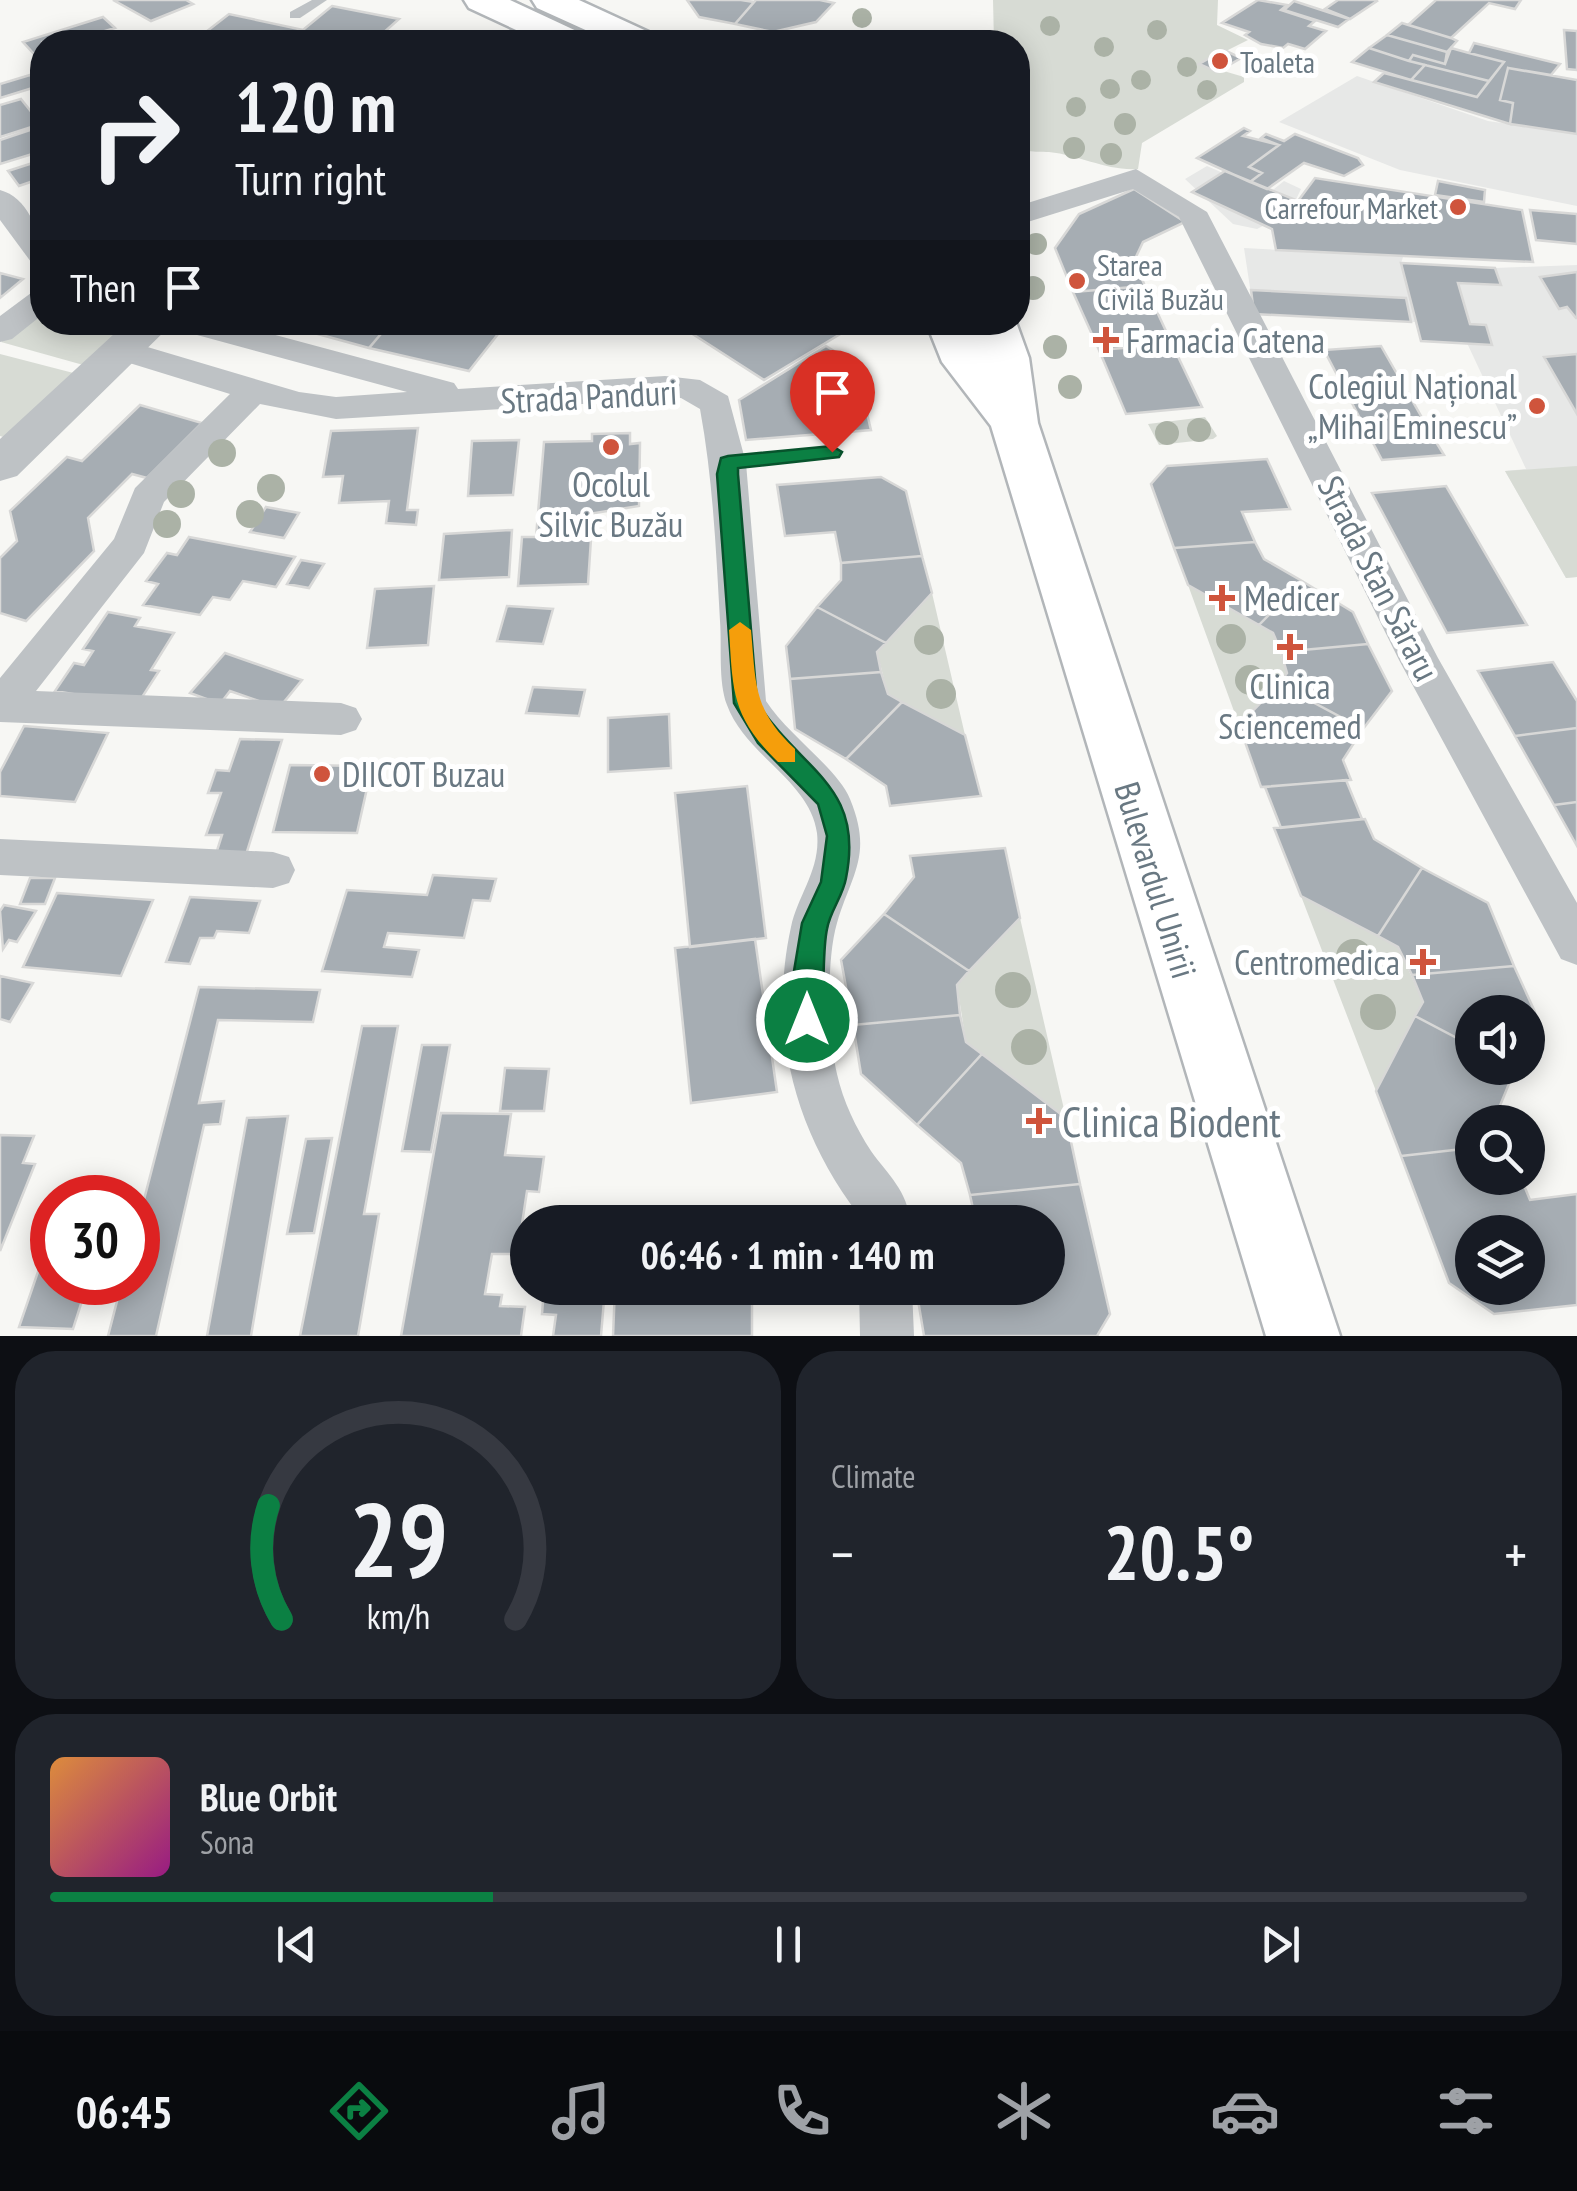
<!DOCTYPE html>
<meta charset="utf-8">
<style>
:root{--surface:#171b24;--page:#20242c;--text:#f1f3f6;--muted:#9ea1a6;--line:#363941;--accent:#0b8043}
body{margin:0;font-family:"PT Sans Narrow",sans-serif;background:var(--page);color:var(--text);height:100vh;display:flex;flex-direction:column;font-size:38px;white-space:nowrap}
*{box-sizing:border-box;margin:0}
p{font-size:32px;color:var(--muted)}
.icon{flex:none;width:55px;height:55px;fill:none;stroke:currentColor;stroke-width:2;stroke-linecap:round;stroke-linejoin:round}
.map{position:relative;height:1336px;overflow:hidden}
.details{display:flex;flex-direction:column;gap:15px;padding:15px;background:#0d0f14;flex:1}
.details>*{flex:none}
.hud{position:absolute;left:30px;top:30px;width:1000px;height:305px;border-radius:40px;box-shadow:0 5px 25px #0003;background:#171b24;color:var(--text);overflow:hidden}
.tools{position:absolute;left:1455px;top:995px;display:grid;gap:20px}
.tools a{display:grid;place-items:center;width:90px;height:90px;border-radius:50%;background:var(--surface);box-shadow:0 5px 25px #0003;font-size:50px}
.speed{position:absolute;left:30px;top:1175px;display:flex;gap:20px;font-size:50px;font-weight:700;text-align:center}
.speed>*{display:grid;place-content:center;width:130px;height:130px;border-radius:50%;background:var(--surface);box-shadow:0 5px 25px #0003;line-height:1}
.speed .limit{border:15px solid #d22;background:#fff;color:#111}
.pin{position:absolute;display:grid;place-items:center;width:85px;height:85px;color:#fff;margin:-102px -42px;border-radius:50% 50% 50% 0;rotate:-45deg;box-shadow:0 0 10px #0007}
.pin .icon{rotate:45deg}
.me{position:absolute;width:110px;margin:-55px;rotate:0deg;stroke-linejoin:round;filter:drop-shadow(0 0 8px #0008)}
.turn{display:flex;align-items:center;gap:35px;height:210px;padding:0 40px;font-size:45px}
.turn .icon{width:130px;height:130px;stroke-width:2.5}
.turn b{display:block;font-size:70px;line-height:85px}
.then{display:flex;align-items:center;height:95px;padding:0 40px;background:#0003;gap:20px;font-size:38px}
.big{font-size:75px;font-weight:800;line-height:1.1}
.details .widget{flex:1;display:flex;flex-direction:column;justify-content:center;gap:15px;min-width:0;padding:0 35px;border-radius:40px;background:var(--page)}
.details .dial{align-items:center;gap:0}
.dial svg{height:260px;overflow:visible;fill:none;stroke:var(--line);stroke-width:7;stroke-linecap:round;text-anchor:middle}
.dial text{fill:var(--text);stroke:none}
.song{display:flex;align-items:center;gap:30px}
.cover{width:120px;height:120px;border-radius:15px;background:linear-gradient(135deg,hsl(30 70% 55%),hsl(310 70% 35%))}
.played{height:10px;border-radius:5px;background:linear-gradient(90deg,var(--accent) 30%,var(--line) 30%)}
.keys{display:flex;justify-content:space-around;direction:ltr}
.heat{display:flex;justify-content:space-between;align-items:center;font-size:55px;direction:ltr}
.details .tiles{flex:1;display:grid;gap:15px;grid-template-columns:1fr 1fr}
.widget:last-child{grid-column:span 2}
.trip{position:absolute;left:510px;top:1205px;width:555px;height:100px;border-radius:50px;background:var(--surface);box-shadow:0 5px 25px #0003;font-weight:800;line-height:100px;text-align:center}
.tab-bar{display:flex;height:160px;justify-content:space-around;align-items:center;background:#090b0e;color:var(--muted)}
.tab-bar .icon{width:70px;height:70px}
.tab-bar .on{color:var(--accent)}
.tab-bar b{font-size:45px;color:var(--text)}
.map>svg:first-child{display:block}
.built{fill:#e7e8e7}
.green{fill:#d7dbd4}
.building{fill:#a6adb3;stroke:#d8d8d7;stroke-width:2.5;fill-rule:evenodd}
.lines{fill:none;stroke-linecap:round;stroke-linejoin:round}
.primary-casing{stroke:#b2b6b9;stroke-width:5}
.service{fill:#bec2c5;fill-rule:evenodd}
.minor{fill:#bec2c5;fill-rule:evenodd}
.tertiary{fill:#bec2c5;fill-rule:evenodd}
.primary{fill:#fff;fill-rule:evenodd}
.tree{fill:#abb2a6}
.route{fill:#0b8043;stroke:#07532c;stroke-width:2.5}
.slow{fill:#f59e0b}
.poi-dot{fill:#cf543c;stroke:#fff;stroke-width:4}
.labels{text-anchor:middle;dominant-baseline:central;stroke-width:10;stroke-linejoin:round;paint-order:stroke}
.far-poi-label{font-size:30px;fill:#697882;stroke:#fff;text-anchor:start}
.poi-label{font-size:35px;fill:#697882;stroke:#fff;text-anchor:start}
.street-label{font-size:35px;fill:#697882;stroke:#fff}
.near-poi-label{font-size:42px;fill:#697882;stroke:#fff;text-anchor:start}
</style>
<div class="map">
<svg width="1577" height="1336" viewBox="0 0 1577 1336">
<rect width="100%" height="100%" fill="#f7f7f4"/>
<path class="built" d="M1357,76L1488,121L1577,134V206L1400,170L1279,122Z
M1207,166L1269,193L1284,181L1301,189L1290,212L1257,229L1233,224L1185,179Z
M1244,248L1403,257L1401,263L1495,268L1577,265V577L1566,578L1505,471L1526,469L1467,343L1421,341L1415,322L1254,314Z"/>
<path class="green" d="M993,0H1218L1217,25L1248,40L1200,64L1244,77V82L1142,143L1138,169C1106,171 1080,155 1049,152C1037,151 1030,153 1018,149V42H994Z
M42,317V322L88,323L131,334L94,368L1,342L24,323Z
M0,354L85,376L17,441L0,436Z
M1205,417L1217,436L1213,439L1159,445L1148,424Z
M1577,466V577L1566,578L1505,471Z
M1188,585L1273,633L1287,673L1239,725Z
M932,593L965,735L888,694L877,652Z
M1301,896L1398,947L1423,1002L1376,1091Z
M1020,918L1066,1118L966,1042L957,985Z"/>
<path class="building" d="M113,0H186L193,4L151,21Z
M687,0H741L754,2L735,24L699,17Z
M756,0H820L834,3L816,22L773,32L735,24Z
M1258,0L1287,5L1281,10L1315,21L1309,26L1326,31L1305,49L1288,44L1283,48L1261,44L1245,35L1249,32L1222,23Z
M1338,0H1376L1377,1L1350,19L1325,9Z
M1436,0H1521L1515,9L1489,3L1451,38L1408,25Z
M1294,1L1349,19L1338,27L1284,10Z
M332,6L399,19L373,42H193L229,14L303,30Z
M103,17L115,28L69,42H42V51L34,54L23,42Z
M1402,23L1451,38L1457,41L1447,52L1387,35Z
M1564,30L1577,31V70L1567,69Z
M1387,35L1447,52L1445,64L1413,55L1409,61L1369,48Z
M1474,43L1560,64L1551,75L1508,68L1500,100L1513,103L1510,124L1374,82L1384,73L1477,97L1504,62L1469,53Z
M1369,48L1409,61L1425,65L1411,80L1352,62Z
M1451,48L1469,53L1504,62L1489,81L1409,61L1413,55L1445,64Z
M1224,50L1241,58L1217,72L1199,64Z
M1425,65L1489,81L1477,97L1411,80Z
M1508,68L1577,80V134L1510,124L1513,103L1500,100Z
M30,75L39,86L0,98V84Z
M21,99L41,124L0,137V105Z
M42,126V151L0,164V140Z
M1244,128L1250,131L1243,136L1279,145L1249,167L1262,173L1250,182L1197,158Z
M1266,134L1284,141L1295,134L1358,158L1363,165L1344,176L1304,163L1267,189L1250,182L1262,173L1249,167L1279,145L1261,138Z
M42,160V178L19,186L8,171Z
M1225,171L1298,201L1315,178L1522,210L1533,262L1276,250L1272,229L1192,192Z
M1438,181L1485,190L1484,202L1435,195Z
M1134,189L1185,222L1143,242L1134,261L1145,286L1073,292L1055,248L1079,214Z
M1530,210L1577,214V244L1536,240Z
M1401,263L1495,268L1501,285L1458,283L1470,324L1486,325L1492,345L1421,341Z
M1577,272V318H1576L1567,307L1559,309L1540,277Z
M0,273L23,279L0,298Z
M1145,286L1172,344L1099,350L1073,292Z
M1251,290L1406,298L1411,322L1254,314Z
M274,322H391L369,348Z
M391,322H476L502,329L469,371L369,348Z
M702,322H826L842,333L764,380L688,331Z
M1172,344L1202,407L1126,414L1099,350Z
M826,346L855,364L871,430L746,440L739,400Z
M1381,346L1436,442L1444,455L1382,460L1324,350Z
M1577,354V414L1544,357Z
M140,405L202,423L147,478L132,474L88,518L94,551L26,621L0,613V558L17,541L10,511L67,457L82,461Z
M418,428L407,510H418L416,525L386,523L389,501L339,503L343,476L323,477L331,431Z
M630,433V444L640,443L639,506L582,515L580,539H591L588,584L518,586L522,537H536L544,442L592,441V434Z
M519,440L513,495L468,496L472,441Z
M1267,459L1290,509L1242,512L1255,542L1174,548L1151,484L1167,466Z
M881,477L906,491L922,556L841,563L835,532L785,536L777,485Z
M1446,486L1527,625L1447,633L1372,493Z
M266,507L299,513L284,538L250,532Z
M512,530L509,577L439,580L444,534Z
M189,537L295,557L276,587L243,581L230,600L213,597L200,615L143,605L158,584L146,581L167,553L177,555Z
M1255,542L1264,559L1302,581L1259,625L1188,585L1174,548Z
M922,556L932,593L886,643L817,607L841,580V563Z
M301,560L324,564L309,588L287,584Z
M1302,581L1353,612L1368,644L1281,652L1273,633L1259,625Z
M434,586L428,645L367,648L375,589Z
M507,606L553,609L543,644L497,641Z
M817,607L886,643L877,652L881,672L790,679L786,646Z
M108,612L140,618L135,626L174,633L151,670L159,671L137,705L55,691L74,663L84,665L93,651L83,649Z
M1368,644L1392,691L1363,729L1279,684L1287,673L1281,652Z
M225,653L302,680L279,708L230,691L220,704L190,693Z
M1553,662L1577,701V728L1515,736L1478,671Z
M881,672L888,694L902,702L846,759L795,729L790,679Z
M1279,684L1363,729L1343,760L1351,780L1261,787L1239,725Z
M533,687L585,690L579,716L526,713Z
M902,702L965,735L981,796L890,806L886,786L846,759Z
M669,714L671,768L608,772V718Z
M24,726L108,733L75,802L0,796V772Z
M1577,728V802L1554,805L1515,736Z
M240,739L282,740L244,861L214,860L222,835H206L221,793H208L216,770L229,771Z
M290,765L372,766L357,833L273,832Z
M1346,780L1362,819L1281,828L1265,787Z
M747,786L766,938L690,947L675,793Z
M1577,802V846L1554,805Z
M1365,819L1374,839L1422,868L1378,936L1301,896L1274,828Z
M1005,848L1020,918L969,971L884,914L914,877L910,856Z
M1422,868L1488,903L1514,966L1412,975L1398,947L1378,936Z
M433,875L496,879L490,901L473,900L464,938L388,933L384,947L419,950L412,977L322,971L347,890L427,895Z
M30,878H55L45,904H20Z
M57,893L153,900L121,976L23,967Z
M190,897L260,901L249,933L217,931L214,938H200L190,964L166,962Z
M4,905L36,911L17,942L9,940L3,949L0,911Z
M884,914L969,971L957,985L960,1015L853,1025L841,960Z
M755,939L777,1092L691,1103L675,948Z
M1514,966L1535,1012L1528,1032V1012H1472V1046L1415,1016L1423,1002L1412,975Z
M0,976L33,983L10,1022L0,1019Z
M199,987L320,990L313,1022L218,1020L199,1103L224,1101L220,1124L204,1125L156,1336H108L122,1282H138V1223Z
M960,1015L966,1042L982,1054L917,1125L861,1074L853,1025Z
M1415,1016L1472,1046V1068L1515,1069L1497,1113L1500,1122H1472V1148L1401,1156L1376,1091Z
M362,1026H398L364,1214H379L358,1336H300Z
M422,1045H450L431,1152L402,1151Z
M982,1054L1066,1118L1080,1184L970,1195L961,1163L917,1125Z
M505,1068L549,1069L544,1111H500Z
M441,1113L511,1114L505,1155L544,1157L539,1192L527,1191L522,1224H528V1254H492L485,1294L502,1295L500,1306L525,1307L521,1336H401Z
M288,1116L251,1336H207L247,1118Z
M0,1135L34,1136L23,1163L35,1164L0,1251Z
M332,1138L314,1233L287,1234L306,1139Z
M1472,1148V1178H1521L1530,1200L1577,1194V1305L1494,1314L1449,1283L1401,1156ZM1472,1232H1528V1288H1472Z
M1080,1184L1110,1314L1097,1336H924L916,1288H1048V1222H976L970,1195Z
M52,1231V1282H88L73,1329L19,1327Z
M544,1288H605L601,1336H553L556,1315L542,1314Z
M615,1288H752V1336H613Z"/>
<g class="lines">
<defs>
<path id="primary" d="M464,0H510L583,34L588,42H542L469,8Z
M532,0H579L653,34L658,42H612L537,8Z
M926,322H1016L1029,358L1038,423L1340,1336H1266L991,426L942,362Z"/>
</defs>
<use href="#primary" class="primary-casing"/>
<path class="service" d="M312,0H327L300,18H290V12Z
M859,30L889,39L891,42C879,43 865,38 855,40C845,41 837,43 827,42Z
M832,446L838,448L841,452L838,456L728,469L719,463L728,457Z"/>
<path class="minor" d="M1136,169L1207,212L1438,658L1577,903V965L1561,959L1399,660L1179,217L1133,189L1018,225V206Z
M0,190C30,198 42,237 42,264L31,262L0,220Z
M42,290V315L12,339L0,342V316L31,293Z
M171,322H227L454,383L458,389L665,376L700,380L728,396L746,463L766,701C787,734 838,769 850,799C873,855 852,873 837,923C826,960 828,1036 837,1074C843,1101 856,1128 871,1151C888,1175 908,1191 910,1222H858V1214C795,1131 768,1031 791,927C798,895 821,869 817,833C810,781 745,755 727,705C718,681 722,647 720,621C716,550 713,480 700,409L681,398L336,419L260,404L164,502L144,553L36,691L341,703L356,708L362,719L356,730L341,735L0,722V678L114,539L135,488L230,394L110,357L105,350L110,343H134L299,392L336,397L407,392L175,329Z
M0,839L273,852L289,857L295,870L289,883L273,888L0,875Z
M859,1288H912L914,1336H860Z"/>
<path class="tertiary" d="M562,29L574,32L577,42H467L473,35L485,31Z
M127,322H174L17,476L0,481V439Z"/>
<use href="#primary" class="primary"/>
</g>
<g class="tree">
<circle cx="862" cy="18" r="10"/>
<circle cx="1050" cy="26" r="10"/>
<circle cx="1157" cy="30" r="10"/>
<circle cx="1104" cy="47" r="10"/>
<circle cx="1187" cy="67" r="10"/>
<circle cx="1141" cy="80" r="10"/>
<circle cx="1110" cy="89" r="10"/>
<circle cx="1207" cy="90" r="10"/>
<circle cx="1076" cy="107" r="10"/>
<circle cx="1125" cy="124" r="11"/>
<circle cx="1074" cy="148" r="11"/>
<circle cx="1111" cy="154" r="11"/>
<circle cx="1036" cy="244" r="11"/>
<circle cx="1033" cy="288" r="12"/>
<circle cx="1055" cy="347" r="12"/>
<circle cx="1070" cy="387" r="12"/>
<circle cx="1199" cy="430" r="12"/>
<circle cx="1167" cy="433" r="12"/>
<circle cx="222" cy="453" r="14"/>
<circle cx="271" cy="488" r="14"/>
<circle cx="181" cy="494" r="14"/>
<circle cx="250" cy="514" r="14"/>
<circle cx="167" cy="524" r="14"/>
<circle cx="1231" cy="639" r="15"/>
<circle cx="929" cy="640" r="15"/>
<circle cx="1250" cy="680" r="15"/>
<circle cx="941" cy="694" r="15"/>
<circle cx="1354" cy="957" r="18"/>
<circle cx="1013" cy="990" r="18"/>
<circle cx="1378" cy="1012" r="18"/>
<circle cx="1029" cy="1047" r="18"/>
</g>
<path class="route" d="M832,446L842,452L839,457L738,468V474L757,702C800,771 865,784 846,878C843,896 830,911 827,929C821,957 827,1006 816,1029L807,1032L797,1029L794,971L802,923L821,882L827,836L818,804L758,743L734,703L717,474L721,458L728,456Z"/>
<path class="slow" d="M740,622L751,630C756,684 753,710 795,749V762H778C731,716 733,691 729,630Z"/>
<g class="poi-dot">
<circle cx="1220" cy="61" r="10"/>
<circle cx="1458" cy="207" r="10"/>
<circle cx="1077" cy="281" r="10"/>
<path d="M1101 325h10v10h10v10h-10v10h-10v-10h-10v-10h10z"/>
<circle cx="1537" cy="406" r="10"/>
<circle cx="611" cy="447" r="10"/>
<path d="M1217 583h10v10h10v10h-10v10h-10v-10h-10v-10h10z"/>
<path d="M1285 632h10v10h10v10h-10v10h-10v-10h-10v-10h10z"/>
<circle cx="322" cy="774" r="10"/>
<path d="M1418 947h10v10h10v10h-10v10h-10v-10h-10v-10h10z"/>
<path d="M1034 1106h10v10h10v10h-10v10h-10v-10h-10v-10h10z"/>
</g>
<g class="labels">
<g class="far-poi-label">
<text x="1240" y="61">Toaleta</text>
<text x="1438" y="207" text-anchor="end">Carrefour Market</text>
<text x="1097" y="264">Starea<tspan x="1097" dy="34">Civilă Buzău</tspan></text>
</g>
<g class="poi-label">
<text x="1126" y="340">Farmacia Catena</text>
<text x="1517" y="386" text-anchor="end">Colegiul Național<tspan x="1517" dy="40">„Mihai Eminescu”</tspan></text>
<text x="611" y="484" text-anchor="middle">Ocolul<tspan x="611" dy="40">Silvic Buzău</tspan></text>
<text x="1244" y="598">Medicer</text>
<text x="1290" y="686" text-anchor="middle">Clinica<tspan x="1290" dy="40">Sciencemed</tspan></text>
<text x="342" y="774">DIICOT Buzau</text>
<text x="1400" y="962" text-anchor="end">Centromedica</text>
</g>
<g class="street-label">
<text transform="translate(589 396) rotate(-3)">Strada Panduri</text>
<text transform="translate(1379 578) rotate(63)">Strada Stan Săraru</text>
<text transform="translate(1156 880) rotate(73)">Bulevardul Unirii</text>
</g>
<g class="near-poi-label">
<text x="1062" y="1121">Clinica Biodent</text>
</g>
</g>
</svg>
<div class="tools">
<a><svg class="icon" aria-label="sound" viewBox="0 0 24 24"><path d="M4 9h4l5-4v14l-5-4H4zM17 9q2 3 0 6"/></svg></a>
<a><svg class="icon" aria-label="search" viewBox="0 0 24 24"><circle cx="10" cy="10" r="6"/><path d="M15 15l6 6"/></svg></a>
<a><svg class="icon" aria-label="layers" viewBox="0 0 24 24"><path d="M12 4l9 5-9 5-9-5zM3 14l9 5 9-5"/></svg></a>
</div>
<div class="speed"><div class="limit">30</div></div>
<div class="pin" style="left:832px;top:452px;background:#d93025"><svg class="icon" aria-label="arrive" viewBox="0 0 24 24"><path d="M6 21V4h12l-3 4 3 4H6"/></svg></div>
<svg class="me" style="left:807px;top:1020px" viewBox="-20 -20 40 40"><circle r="17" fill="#0b8043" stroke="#fff" stroke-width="3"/><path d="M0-11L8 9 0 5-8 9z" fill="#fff"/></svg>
<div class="trip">06:46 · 1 min · 140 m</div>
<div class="hud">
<div class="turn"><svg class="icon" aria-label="right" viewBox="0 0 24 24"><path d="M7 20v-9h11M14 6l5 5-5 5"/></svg><div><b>120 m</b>Turn right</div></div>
<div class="then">Then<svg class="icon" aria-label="arrive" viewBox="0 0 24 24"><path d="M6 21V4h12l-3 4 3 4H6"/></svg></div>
</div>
</div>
<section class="details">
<div class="tiles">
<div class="widget dial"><svg viewBox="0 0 100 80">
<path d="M14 69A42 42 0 1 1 86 69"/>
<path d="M14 69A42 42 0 0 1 10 34" stroke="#0b8043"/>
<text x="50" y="56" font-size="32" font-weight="700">29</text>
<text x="50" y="72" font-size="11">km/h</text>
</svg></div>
<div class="widget"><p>Climate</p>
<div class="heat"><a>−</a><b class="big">20.5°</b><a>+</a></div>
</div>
<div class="widget">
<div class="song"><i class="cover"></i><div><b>Blue Orbit</b><p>Sona</p></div></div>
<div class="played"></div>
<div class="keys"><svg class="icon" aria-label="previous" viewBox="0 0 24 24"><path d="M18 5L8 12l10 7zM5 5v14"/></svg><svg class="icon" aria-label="pause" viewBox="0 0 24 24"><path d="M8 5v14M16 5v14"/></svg><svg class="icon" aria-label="next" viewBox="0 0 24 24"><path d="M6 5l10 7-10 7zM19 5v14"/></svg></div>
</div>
</div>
</section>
<nav class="tab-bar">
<b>06:45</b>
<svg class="icon on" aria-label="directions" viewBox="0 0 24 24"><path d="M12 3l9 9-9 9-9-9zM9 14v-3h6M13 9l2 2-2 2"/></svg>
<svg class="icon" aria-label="music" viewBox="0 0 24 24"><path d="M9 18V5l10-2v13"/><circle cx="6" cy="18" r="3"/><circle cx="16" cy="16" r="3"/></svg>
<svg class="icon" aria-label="phone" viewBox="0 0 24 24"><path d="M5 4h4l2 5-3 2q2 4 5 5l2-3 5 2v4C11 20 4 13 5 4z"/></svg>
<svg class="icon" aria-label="climate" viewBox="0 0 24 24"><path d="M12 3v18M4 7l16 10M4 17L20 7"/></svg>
<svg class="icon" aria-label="car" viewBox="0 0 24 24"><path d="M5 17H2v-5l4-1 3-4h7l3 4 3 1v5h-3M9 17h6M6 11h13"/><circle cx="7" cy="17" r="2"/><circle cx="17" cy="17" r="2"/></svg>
<svg class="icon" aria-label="filters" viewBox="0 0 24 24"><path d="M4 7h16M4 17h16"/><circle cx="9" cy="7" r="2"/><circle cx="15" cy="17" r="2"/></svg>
</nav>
